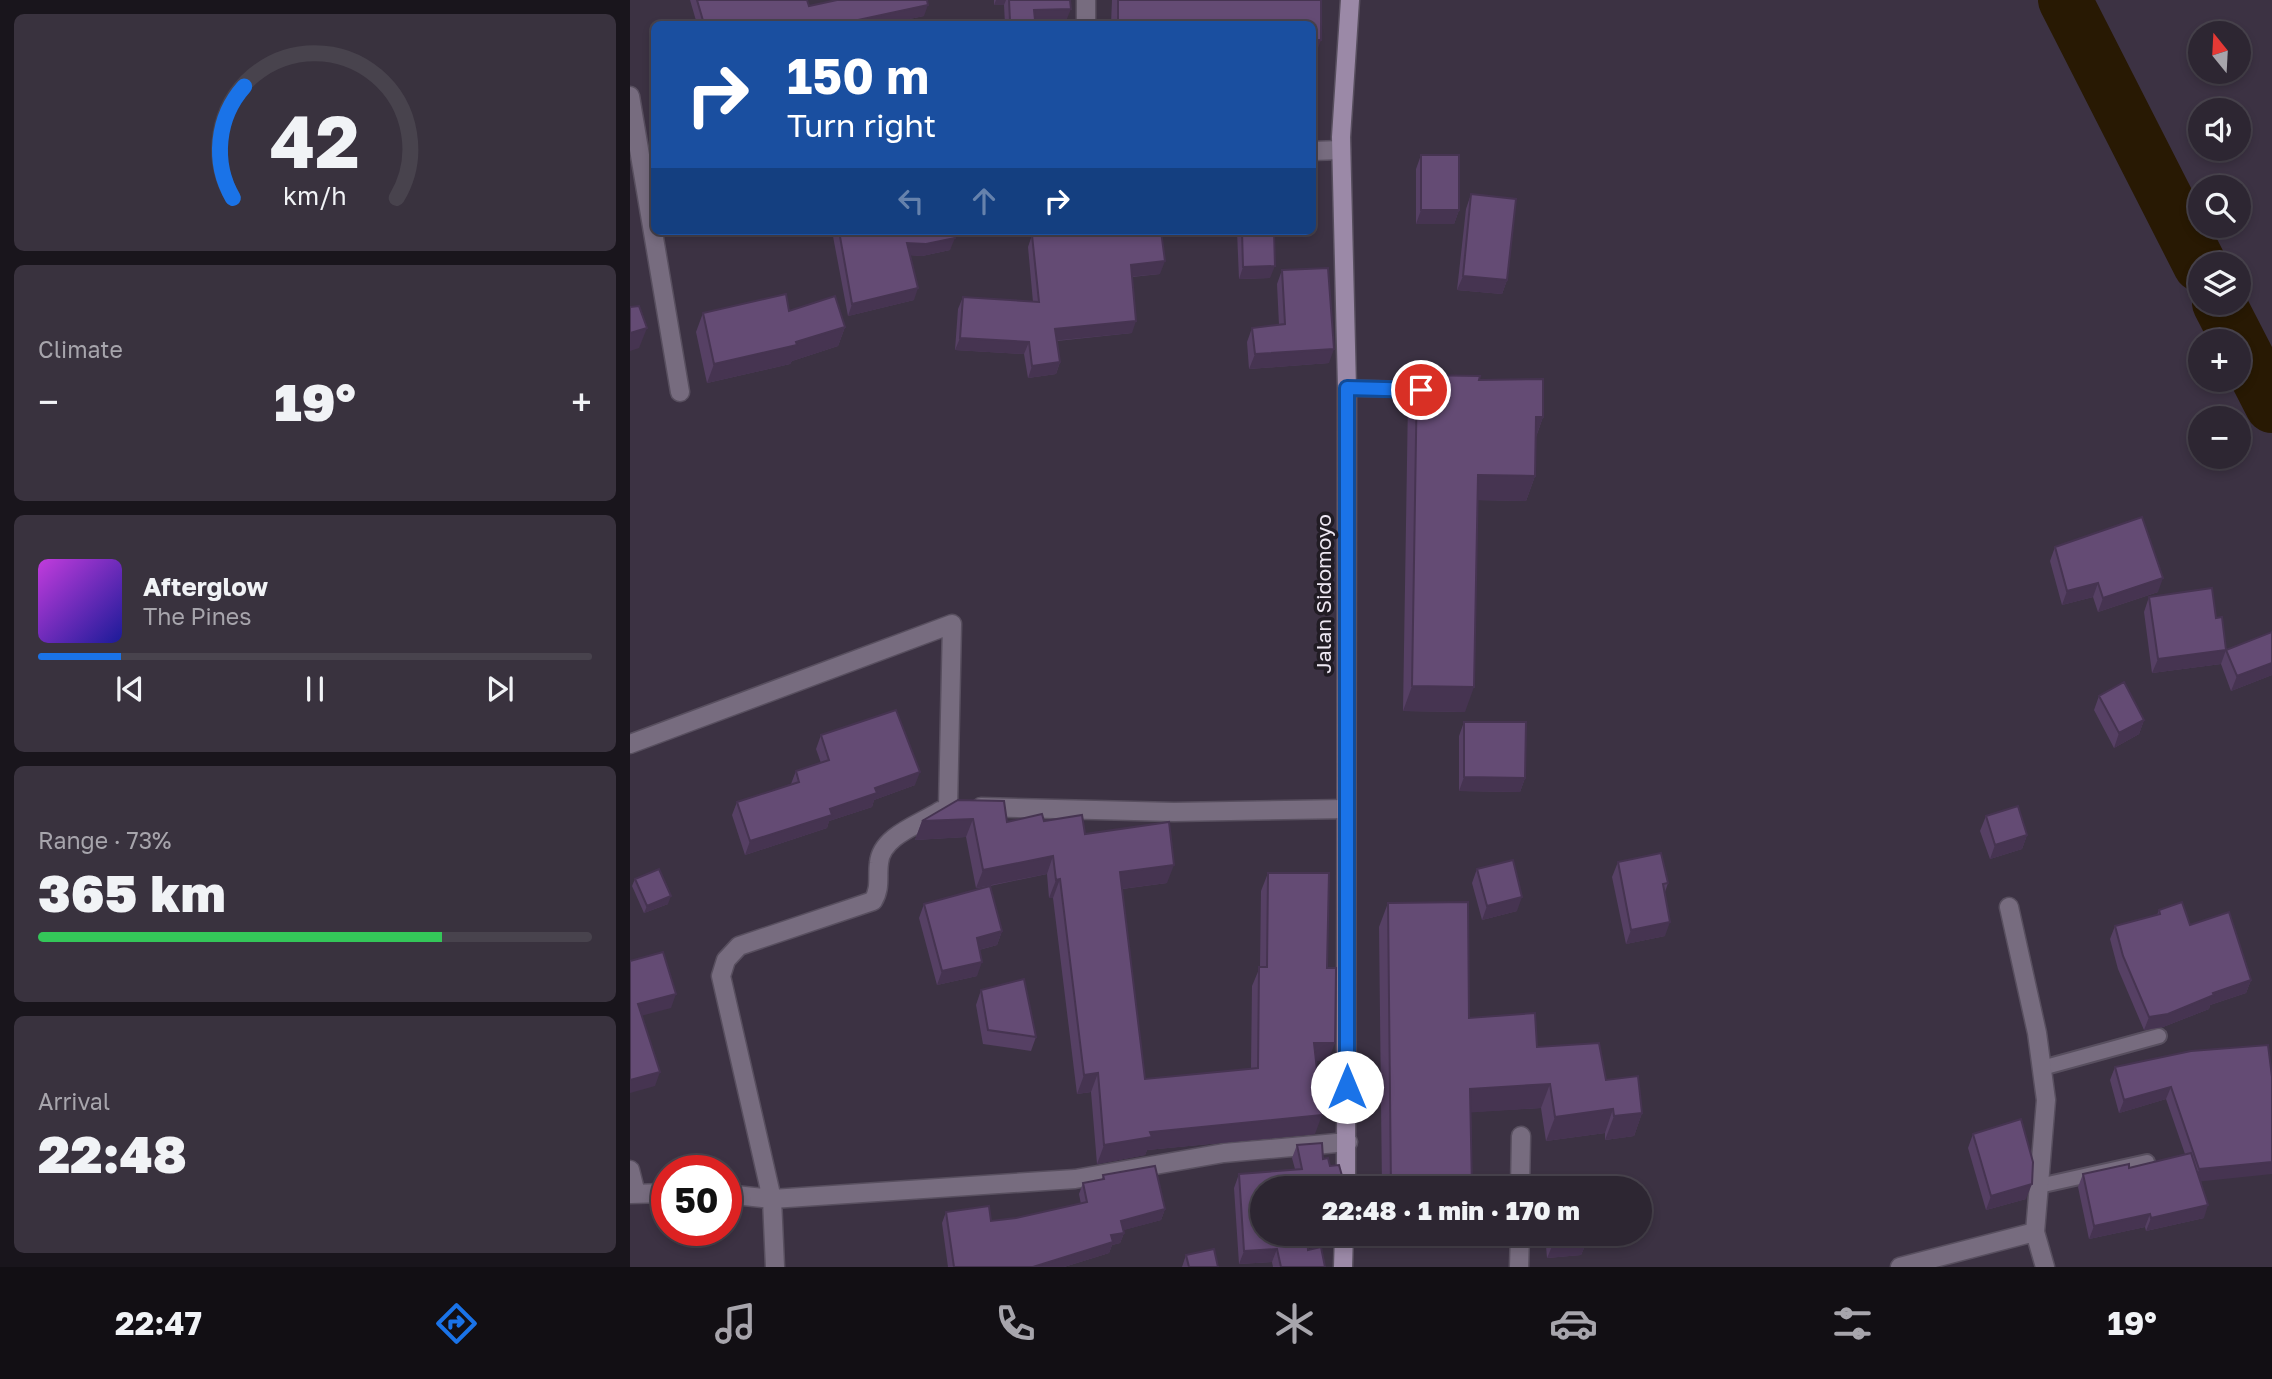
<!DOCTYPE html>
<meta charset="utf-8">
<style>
:root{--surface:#2d2632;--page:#39323e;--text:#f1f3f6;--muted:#a7a5ac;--line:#48434d;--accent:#1a73e8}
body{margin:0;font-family:"Golos Text",sans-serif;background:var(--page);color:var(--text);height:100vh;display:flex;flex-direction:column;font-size:26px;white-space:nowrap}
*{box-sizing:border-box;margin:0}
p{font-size:23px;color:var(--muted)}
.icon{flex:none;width:38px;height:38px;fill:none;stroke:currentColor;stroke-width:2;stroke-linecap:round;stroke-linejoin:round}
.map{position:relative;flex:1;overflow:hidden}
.sheet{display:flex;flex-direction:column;gap:14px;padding:14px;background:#19151c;width:630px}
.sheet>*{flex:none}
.banner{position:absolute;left:21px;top:21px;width:665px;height:214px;border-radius:10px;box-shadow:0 4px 10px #0003,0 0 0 2px var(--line);background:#1a4fa0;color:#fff;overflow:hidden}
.needle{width:46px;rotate:342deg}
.tools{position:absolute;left:1558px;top:21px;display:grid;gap:14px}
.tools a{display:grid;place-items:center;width:63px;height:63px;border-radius:50%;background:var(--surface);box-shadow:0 4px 10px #0003,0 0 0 2px var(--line);font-size:35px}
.speed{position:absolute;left:21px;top:1155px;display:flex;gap:14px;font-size:35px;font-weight:700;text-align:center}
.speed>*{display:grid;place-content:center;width:91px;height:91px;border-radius:50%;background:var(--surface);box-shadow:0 4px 10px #0003,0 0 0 2px var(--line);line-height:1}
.speed .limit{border:10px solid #d22;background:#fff;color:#111}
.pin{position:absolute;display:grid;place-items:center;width:60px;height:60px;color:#fff;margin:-30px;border:4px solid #fff;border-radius:50%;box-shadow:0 2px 7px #0007}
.me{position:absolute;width:77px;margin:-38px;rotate:0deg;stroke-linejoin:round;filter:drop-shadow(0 0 5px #0008)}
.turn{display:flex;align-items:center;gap:24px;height:147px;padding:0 21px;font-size:32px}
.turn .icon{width:91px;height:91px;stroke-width:2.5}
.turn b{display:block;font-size:49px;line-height:60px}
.lanes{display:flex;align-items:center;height:66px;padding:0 21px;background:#0003;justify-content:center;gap:35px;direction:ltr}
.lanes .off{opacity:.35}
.big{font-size:52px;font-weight:800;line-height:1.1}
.sheet .tile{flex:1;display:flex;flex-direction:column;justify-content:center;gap:10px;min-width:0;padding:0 24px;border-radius:10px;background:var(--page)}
.sheet .dial{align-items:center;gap:0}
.dial svg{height:182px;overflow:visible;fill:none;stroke:var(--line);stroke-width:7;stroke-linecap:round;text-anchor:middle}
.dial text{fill:var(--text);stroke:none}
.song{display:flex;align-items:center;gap:21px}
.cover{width:84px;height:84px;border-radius:10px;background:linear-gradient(135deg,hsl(290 70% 55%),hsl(240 70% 35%))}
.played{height:7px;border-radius:4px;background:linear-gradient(90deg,var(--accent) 15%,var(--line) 15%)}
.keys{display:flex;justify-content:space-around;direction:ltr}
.heat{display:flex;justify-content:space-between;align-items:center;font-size:38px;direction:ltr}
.charge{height:10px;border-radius:5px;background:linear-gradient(90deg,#34c759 73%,var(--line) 0)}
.trip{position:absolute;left:620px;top:1176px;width:402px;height:70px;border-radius:35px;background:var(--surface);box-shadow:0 4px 10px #0003,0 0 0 2px var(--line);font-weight:800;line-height:70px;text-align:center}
.menu{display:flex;height:112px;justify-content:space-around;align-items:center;background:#120f14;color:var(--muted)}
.menu .icon{width:49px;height:49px}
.menu .on{color:var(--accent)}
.menu b{font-size:32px;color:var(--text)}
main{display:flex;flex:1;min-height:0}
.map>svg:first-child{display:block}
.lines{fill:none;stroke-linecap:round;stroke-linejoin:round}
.river{stroke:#281903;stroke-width:54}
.lane-casing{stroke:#584f5f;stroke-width:18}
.street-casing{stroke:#584f5f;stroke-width:21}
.secondary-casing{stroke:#584f5f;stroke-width:21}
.lane{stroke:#776c7f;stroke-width:14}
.street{stroke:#776c7f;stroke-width:18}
.secondary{stroke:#9b89a7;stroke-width:18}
.wall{fill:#564064}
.shaded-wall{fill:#463451}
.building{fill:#644b74;stroke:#463451;stroke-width:2}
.route-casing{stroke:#114b97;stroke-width:18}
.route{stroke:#1a73e8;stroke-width:12}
.labels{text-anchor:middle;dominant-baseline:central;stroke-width:7;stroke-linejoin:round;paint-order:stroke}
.street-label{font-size:21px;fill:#eee8f3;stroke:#211c24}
</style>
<main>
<section class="sheet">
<div class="tile dial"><svg viewBox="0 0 100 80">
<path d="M14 69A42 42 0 1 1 86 69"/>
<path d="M14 69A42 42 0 0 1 19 20" stroke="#1a73e8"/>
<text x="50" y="56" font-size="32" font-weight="700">42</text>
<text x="50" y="72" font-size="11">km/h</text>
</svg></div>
<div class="tile"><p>Climate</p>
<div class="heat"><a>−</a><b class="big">19°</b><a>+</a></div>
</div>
<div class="tile">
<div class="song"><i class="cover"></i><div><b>Afterglow</b><p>The Pines</p></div></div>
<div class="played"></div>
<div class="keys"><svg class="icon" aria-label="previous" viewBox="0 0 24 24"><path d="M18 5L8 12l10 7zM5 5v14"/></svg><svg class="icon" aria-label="pause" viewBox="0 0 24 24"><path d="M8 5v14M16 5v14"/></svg><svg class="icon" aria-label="next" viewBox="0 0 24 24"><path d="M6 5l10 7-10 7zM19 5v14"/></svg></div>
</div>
<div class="tile"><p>Range · 73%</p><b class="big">365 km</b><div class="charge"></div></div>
<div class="tile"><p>Arrival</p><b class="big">22:48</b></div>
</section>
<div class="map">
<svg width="1642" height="1267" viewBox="0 0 1642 1267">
<rect width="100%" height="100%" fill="#3c3243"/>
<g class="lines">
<path class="river" d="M1435,0L1570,265
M1589,303L1642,406"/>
<defs>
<path id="lane" d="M717,388L799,390
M1412,1068L1529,1036
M1409,1186L1517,1162"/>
<path id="street" d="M456,0V24
M0,96L50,392
M682,151L711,150
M0,744L322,624L318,807
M351,807L544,812L715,809
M310,811C290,824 251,836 249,863C247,877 251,888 243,901L109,946L96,960L91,976L142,1199L445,1179L594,1153L718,1142
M1379,907L1407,1033L1416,1100L1405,1232L1415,1267
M0,1170L6,1194
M890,1188L891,1136
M0,1194L37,1193
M96,1194L142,1199L145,1267
M889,1267L890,1234
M1270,1267L1405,1232"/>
<path id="secondary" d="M716,1188L717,388L711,137L720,0
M713,1267L714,1234"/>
</defs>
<use href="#lane" class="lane-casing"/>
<use href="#street" class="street-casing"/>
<use href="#secondary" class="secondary-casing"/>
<use href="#lane" class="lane"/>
<use href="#street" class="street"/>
<use href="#secondary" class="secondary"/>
</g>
<path class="wall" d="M60,0H177L179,6L294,16L255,24H67Z
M364,0H440L436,21L405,22L403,24H375L374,5H364Z
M482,0H691L684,59H682V24H481Z
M791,155L829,210L824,224H786V169Z
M841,194L877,280L872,294L827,290L836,209Z
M202,231H323L320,250L292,256L280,255L284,300L218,316Z
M416,231H535L534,234H531L530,274L502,277V333L427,341L430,362L426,374L398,378L394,354L325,350L328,309L333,297L403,302L398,247L402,235L416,236Z
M607,231H644L640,278L609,279Z
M652,270L699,363L619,369L617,342L622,328L649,325L647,284Z
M159,311L215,327L208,346L162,361L160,364L77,383L66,332L73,313Z
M787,375L849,380L913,417L906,437L905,476L896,501L847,500L835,712L773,711L778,399Z
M1425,547L1528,592L1468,612L1463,597L1432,605L1420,561Z
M1519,597L1586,618L1596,650L1642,632V675L1601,691L1591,664L1522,673L1514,612Z
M1469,696L1514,720L1509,734L1484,748L1464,710Z
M834,722L895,778L890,792L829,791V736Z
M191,735L285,785L244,800L242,807L199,821L197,828L115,855L102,815L107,802L161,784L166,771L191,763L186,749Z
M328,800L377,822L414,821L455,834L537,883L492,889L515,1079L621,1069L622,986L630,967L631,891L638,873L697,968L698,1061H686L685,1134L517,1150L515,1155L467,1164L461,1092L447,1094L423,898H419L417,874L360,886L372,931L367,945L349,950L347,976L307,985L289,918L294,904L360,886L346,888L336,837L285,840L292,821Z
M1356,816L1397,835L1392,849L1360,859L1350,831Z
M988,862L1038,883L1035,892V936L996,944L982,877Z
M847,869L887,911L852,920L842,883Z
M5,879L38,904L14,913L2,886Z
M758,903L839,1018L907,1047L976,1080L1012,1113L1004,1136L975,1140V1133L916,1141L911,1108L841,1112L842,1188H752L749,927Z
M1529,910L1560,925L1621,980L1616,993L1580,1005L1579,1009L1533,1027L1514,1030L1488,969L1480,939L1485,926L1527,915Z
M351,990L406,1037L401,1051L353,1044L346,1005Z
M1561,1051L1574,1218L1516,1231L1515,1227L1459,1239L1448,1187L1453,1174L1499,1168L1555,1154L1536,1099L1489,1113L1480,1080L1485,1067Z
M1343,1134L1396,1199L1356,1210L1338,1148Z
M667,1145L693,1159L632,1188L678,1250L695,1267H643L642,1262L609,1264L604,1188L609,1174L665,1169L662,1158Z
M473,1175L535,1209L531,1220L493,1230L494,1233L490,1243L482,1245L479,1253L434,1267H318L312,1223L316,1212L361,1221L386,1218L451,1204L449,1194L453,1183L472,1179Z
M915,1234H956L957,1241L951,1255L917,1258Z
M556,1255L588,1267H552Z"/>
<path class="shaded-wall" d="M366,0H376L374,5H364Z
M298,5L294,16L255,24H227L228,20Z
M441,9L436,21L405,22L403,24H379L380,21L404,10Z
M682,40H691L684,59H682Z
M791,210H829L824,224H786Z
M325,238L320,250L292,256L273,255L277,243Z
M535,261L530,274L497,277L501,265Z
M645,266L640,278L609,279L613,267Z
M833,276L877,280L872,294L827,290Z
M288,288L284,300L218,316L222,304Z
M506,321L502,333L421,341L425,329Z
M215,327L208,346L162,361L160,364L77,383L84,364L166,342Z
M17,328L9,348L0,351V333Z
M330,338L399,342L394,354L325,350Z
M704,349L699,363L619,369L625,354Z
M430,362L426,374L398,378L402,366Z
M906,417H913L904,442Z
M848,475L905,476L896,501L839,500Z
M1533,578L1528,592L1468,612L1473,598Z
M1468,583L1463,597L1432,605L1437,591Z
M1596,650L1591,664L1522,673L1528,659Z
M1642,663V675L1601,691L1607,676Z
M782,686L844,687L835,712L773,711Z
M1514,720L1509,734L1484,748L1489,733Z
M290,772L285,785L244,800L242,807L199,821L197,828L115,855L120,841L200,809L245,788Z
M834,777L895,778L890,792L829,791Z
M343,819L336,837L285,840L292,821Z
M1397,835L1392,849L1360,859L1365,845Z
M423,856L417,874L346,888L353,870Z
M544,865L537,883L483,890L490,872Z
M430,879L423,898H419L426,880Z
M41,896L38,904L14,913L17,906Z
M892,897L887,911L852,920L857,906Z
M1040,922L1035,936L996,944L1001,930Z
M372,931L367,945L341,952L347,938Z
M352,962L347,976L307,985L312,971Z
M1621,980L1616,993L1580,1005L1579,1009L1533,1027L1514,1030L1519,1017Z
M46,994L41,1008L3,1018L8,1004Z
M684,1043H705L698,1061H678Z
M30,1072L25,1086L0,1093V1080Z
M468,1073L461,1092L447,1094L454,1075Z
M920,1084L911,1108L832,1113L840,1089Z
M1541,1087L1536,1099L1489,1113L1494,1100Z
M983,1109L975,1133L916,1141L925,1117Z
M1012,1113L1004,1136L975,1140L984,1116Z
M692,1115L685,1134L517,1150L515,1155L467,1164L474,1145L520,1132Z
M1642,1162V1174L1565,1182L1569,1169Z
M714,1183L712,1188H696V1187Z
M1402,1184L1396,1199L1356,1210L1361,1196Z
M1578,1205L1574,1218L1516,1231L1521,1218Z
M535,1209L531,1220L487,1232L491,1221Z
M1520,1214L1515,1227L1459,1239L1464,1226Z
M494,1233L490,1243L482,1245L479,1253L434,1267H403L481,1235Z
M755,1234H834L833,1236L753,1238Z
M957,1241L951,1255L917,1258L923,1244Z
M647,1249L642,1262L609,1264L614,1251Z"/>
<path class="building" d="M67,0H177L179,6L207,0H297L298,5L228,20L229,24H74Z
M379,0H440L441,9L404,10L405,20L380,21Z
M488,0H691V40H682V24H488Z
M791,155H829V210H791Z
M841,194L886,199L877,280L833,276Z
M209,231H323L325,238L296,244L277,243L288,288L222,304Z
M420,231H531L535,261L501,265L506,321L425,329L430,362L402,366L399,342L330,338L333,297L409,302L402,235L420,236Z
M612,231H644L645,266L613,267Z
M698,268L704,349L625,354L622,328L655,324L652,270Z
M156,294L159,311L205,296L215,327L166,342L167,345L84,364L73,313Z
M9,306L17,328L0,333V307Z
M787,375L850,376L849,380L913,379V417H906L905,476L848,475L844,687L782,686Z
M1512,517L1533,578L1473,598L1468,583L1437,591L1425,547Z
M1582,588L1586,618L1592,617L1596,650L1528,659L1519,597Z
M1642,632V663L1607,676L1596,650Z
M1494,682L1514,720L1489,733L1469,696Z
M266,710L290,772L245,788L247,793L200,809L202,815L120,841L107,802L169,782L166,771L199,760L191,735Z
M834,722H896L895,778L834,777Z
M328,800L374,801L377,822L412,814L414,821L452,815L455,834L539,822L544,865L490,872L515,1079L628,1068L629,967H637L638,873H699L697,968H706L705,1043H684L692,1115L520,1132L522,1137L474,1145L468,1073L454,1075L430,879L426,880L423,856L353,870L343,819L292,821Z
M1388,806L1397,835L1365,845L1356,816Z
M1031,853L1038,883L1033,884L1040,922L1001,930L988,862Z
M883,860L892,897L857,906L847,869Z
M29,869L41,896L17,906L5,879Z
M360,886L372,931L347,938L352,962L312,971L294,904Z
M838,902L839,1018L905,1013L907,1047L969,1043L976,1080L1008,1076L1012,1113L984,1116L983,1109L925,1117L920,1084L840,1089L842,1188H761L758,903Z
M1552,902L1560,925L1599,912L1621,980L1583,993L1584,995L1538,1014L1519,1017L1493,956L1485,926L1530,914L1529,910Z
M33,952L46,994L8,1004L30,1072L0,1080V961Z
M394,979L406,1037L358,1030L351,990Z
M1638,1045L1642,1077V1162L1569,1169L1541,1087L1494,1100L1485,1067L1561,1051Z
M1391,1119L1403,1162L1402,1184L1361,1196L1343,1134Z
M692,1143L693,1159L698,1158L700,1166L709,1165L714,1183L696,1187V1188H632V1234H677L678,1250L691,1247L695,1267H651L647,1249L614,1251L609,1174L672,1169L667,1145Z
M1561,1153L1578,1205L1521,1218L1520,1214L1464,1226L1453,1174L1499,1164V1168Z
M525,1166L535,1209L491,1221L494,1233L481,1235L483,1242L403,1267H324L316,1212L359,1206L361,1221L386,1218L457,1202L453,1183L474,1179L473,1175Z
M951,1184L952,1188H917Z
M922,1234H956L957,1241L923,1244Z
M584,1249L588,1267H559L556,1255Z"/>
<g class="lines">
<defs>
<path id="route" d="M717,1087V388L791,390"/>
</defs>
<use href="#route" class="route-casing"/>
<use href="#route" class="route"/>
</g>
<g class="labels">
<g class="street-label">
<text transform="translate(693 594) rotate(-90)">Jalan Sidomoyo</text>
</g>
</g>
</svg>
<div class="tools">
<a><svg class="needle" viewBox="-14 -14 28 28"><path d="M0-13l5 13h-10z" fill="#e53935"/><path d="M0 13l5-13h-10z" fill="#a7a5ac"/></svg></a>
<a><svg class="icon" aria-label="sound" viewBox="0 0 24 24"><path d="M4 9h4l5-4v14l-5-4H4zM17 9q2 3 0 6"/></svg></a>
<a><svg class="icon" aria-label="search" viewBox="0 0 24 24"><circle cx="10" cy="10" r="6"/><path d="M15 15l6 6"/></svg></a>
<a><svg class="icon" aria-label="layers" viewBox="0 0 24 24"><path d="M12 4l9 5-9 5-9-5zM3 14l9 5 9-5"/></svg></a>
<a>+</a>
<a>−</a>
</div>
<div class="speed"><div class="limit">50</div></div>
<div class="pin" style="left:791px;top:390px;background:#d93025"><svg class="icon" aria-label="arrive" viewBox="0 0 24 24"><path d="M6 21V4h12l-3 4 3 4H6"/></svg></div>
<svg class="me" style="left:717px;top:1087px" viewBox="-20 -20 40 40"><circle r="19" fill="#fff"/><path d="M0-13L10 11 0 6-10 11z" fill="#1a73e8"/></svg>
<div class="trip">22:48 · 1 min · 170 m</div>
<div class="banner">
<div class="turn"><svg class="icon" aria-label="right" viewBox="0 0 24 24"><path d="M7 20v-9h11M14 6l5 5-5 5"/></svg><div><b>150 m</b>Turn right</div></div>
<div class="lanes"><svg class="icon off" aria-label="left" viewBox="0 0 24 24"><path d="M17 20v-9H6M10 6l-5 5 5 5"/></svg><svg class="icon off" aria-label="ahead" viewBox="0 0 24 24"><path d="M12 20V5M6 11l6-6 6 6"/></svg><svg class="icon" aria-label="right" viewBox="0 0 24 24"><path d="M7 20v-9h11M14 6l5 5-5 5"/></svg></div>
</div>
</div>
</main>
<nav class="menu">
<b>22:47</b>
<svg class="icon on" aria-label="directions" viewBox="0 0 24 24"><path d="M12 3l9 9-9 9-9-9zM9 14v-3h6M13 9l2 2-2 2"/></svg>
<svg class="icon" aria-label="music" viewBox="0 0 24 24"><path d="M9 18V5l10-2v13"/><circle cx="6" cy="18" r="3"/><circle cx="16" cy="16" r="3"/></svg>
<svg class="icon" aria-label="phone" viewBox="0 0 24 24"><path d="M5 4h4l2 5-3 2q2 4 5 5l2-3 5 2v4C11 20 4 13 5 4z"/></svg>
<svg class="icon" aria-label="climate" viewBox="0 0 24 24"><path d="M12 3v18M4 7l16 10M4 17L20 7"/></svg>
<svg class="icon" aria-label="car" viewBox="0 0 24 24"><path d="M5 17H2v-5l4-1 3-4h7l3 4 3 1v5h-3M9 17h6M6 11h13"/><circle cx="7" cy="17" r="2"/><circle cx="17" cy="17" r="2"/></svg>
<svg class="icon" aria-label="filters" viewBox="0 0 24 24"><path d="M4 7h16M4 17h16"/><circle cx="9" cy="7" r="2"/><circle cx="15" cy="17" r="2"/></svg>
<b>19°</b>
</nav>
